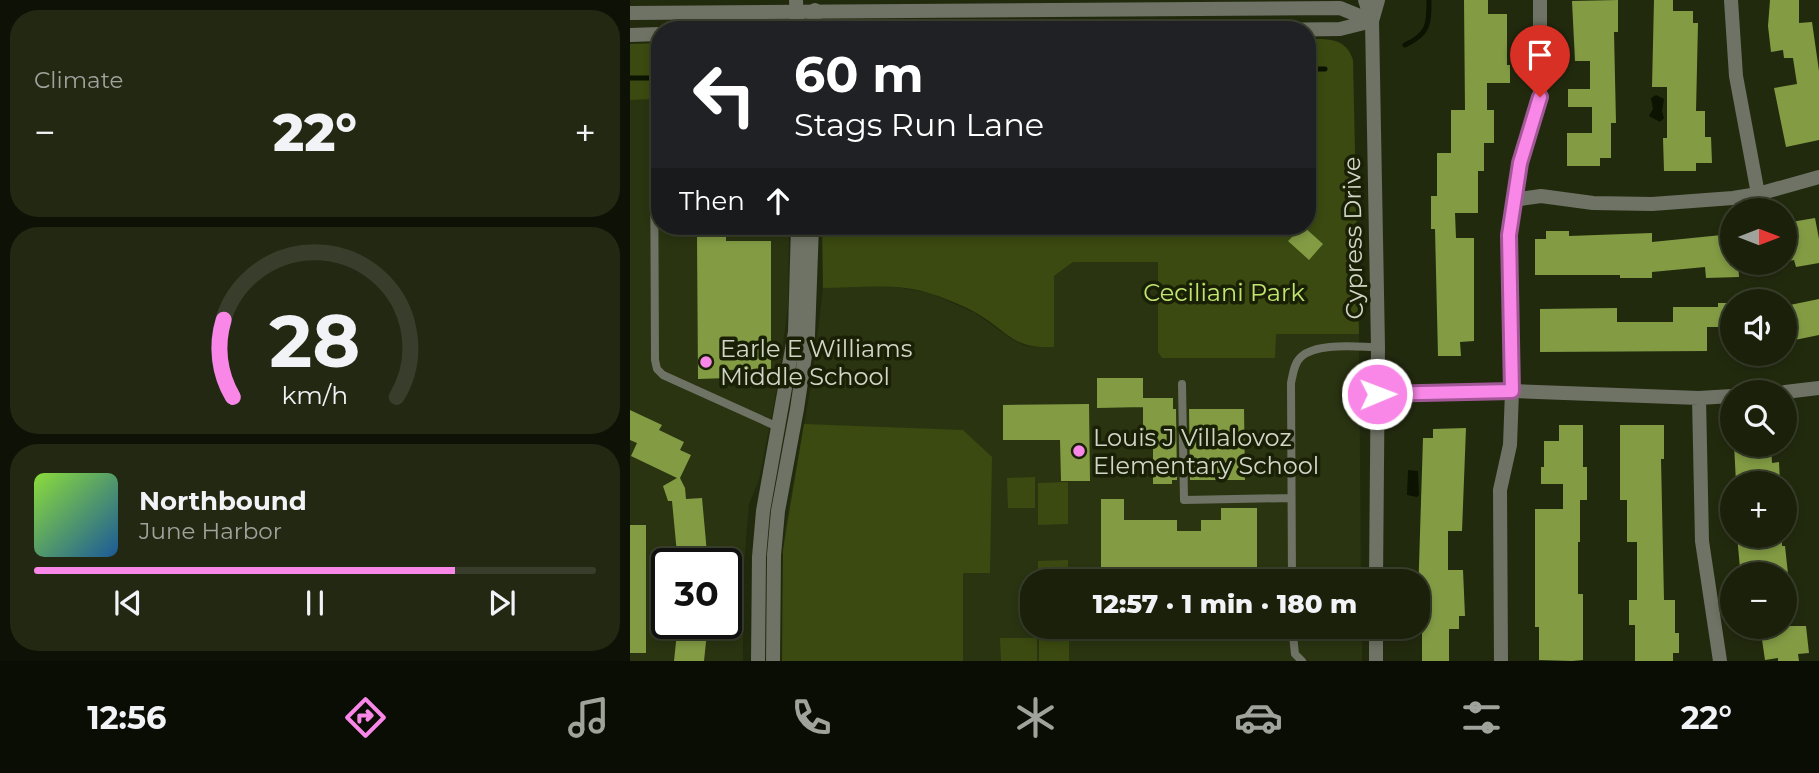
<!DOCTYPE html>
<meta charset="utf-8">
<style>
:root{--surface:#1a200a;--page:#232813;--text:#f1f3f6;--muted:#9fa39c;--line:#383e2b;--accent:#f987e8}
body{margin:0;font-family:Montserrat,sans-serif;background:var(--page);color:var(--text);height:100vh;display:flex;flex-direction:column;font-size:26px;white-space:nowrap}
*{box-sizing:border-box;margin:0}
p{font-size:23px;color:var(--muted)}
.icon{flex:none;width:38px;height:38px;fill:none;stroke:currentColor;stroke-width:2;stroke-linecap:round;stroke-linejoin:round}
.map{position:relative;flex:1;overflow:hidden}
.drawer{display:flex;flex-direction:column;gap:10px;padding:10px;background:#0e1206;width:630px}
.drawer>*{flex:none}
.hud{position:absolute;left:21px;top:21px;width:665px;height:214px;border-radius:28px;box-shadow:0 4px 10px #0003,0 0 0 2px var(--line);background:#202124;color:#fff;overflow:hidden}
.needle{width:46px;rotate:90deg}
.controls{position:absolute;left:1090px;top:198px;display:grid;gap:14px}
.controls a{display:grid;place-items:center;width:77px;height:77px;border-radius:50%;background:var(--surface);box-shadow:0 4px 10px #0003,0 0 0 2px var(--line);font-size:35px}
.speed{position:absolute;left:21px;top:548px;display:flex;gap:14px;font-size:35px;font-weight:700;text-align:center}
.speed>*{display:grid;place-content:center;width:91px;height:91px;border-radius:50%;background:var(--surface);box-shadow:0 4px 10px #0003,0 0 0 2px var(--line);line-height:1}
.speed .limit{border:4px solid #111;border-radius:10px;background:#fff;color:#111}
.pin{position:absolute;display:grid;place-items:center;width:60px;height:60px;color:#fff;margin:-72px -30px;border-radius:50% 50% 50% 0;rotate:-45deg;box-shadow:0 0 7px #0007}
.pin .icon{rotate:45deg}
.me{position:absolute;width:77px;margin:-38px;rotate:89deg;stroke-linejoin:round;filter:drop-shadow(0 0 5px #0008)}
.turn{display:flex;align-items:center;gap:24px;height:147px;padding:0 28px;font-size:32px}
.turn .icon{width:91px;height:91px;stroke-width:2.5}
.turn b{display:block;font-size:49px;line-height:60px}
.then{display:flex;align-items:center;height:66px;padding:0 28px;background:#0003;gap:14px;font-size:26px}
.big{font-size:52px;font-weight:800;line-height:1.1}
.drawer .widget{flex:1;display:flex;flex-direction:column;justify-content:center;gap:10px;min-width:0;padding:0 24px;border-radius:28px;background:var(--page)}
.drawer .dial{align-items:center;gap:0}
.dial svg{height:182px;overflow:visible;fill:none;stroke:var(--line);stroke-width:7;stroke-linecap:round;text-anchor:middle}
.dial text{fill:var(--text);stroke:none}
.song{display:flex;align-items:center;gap:21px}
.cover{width:84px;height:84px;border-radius:10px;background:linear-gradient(135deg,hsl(90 70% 55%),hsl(210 70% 35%))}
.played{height:7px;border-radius:4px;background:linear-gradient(90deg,var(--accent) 75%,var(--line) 75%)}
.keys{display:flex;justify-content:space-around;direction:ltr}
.heat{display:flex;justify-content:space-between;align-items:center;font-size:38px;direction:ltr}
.trip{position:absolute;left:390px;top:569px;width:410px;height:70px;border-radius:28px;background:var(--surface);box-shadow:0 4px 10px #0003,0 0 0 2px var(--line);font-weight:800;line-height:70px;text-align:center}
.dock{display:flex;height:112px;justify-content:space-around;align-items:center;background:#0a0d04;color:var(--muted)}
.dock .icon{width:49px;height:49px}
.dock .on{color:var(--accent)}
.dock b{font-size:32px;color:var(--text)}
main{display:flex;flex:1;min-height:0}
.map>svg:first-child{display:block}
.built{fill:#2a3411;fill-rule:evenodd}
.green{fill:#3b4a10}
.water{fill:#0c1300}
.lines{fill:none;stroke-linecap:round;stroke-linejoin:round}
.stream{stroke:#0c1300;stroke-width:5}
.building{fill:#839c44}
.service{stroke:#6e7365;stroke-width:8}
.minor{stroke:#6e7365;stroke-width:14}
.tertiary{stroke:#6e7365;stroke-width:14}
.route-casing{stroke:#a25897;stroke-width:18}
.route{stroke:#f987e8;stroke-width:12}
.poi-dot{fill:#f987e8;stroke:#192005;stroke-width:2.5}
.labels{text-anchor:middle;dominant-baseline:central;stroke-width:7;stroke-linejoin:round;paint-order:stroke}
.street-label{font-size:24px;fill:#d1d7c7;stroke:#192005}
.park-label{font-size:24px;fill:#c2e570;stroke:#192005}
.poi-label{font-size:24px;fill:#d1d7c7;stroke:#192005;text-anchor:start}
</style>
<main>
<section class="drawer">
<div class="widget"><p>Climate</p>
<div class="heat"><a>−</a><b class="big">22°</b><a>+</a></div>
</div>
<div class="widget dial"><svg viewBox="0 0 100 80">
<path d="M14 69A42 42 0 1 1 86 69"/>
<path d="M14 69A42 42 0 0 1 10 35" stroke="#f987e8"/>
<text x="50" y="56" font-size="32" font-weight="700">28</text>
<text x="50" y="72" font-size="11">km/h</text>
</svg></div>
<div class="widget">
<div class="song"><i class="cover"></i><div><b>Northbound</b><p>June Harbor</p></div></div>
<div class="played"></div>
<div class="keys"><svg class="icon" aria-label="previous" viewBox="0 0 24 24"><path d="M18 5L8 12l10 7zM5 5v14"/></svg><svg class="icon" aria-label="pause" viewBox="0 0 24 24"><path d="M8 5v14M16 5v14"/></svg><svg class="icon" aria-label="next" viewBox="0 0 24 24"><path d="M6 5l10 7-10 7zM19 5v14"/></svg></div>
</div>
</section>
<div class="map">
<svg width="1189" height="661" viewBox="0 0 1189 661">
<rect width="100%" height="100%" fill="#222a0e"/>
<path class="built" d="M30,99V226H159L158,305L148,383L129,480L119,504L113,576V661H0V100ZM37,564H96V623H37Z
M443,262H528V352L645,357V334H729L731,581H402V626L732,627V661H152L153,550L156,524L182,381L193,288L260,286L300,293L345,313L383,340L396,346L424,347V276Z"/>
<path class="green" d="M677,39C697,39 716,37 723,60L729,334H646L645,358H532L528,352V262H443L424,276V347C387,348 384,339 356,319C340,308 320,300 302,294C267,282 229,288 193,288L192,226H677Z
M30,43V99L0,100V44Z
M174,424L333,430L362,457L360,573H333V661H152L153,550Z
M405,477V508H378L377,478Z
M438,482V524L408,525V483Z
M438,560V581H408V561Z
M370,638H407V661H371Z
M439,638V661H409V639Z"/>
<path class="water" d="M1026,95L1034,99L1032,111L1034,118L1030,122L1019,116L1023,109L1021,98Z
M778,470L788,471L789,495L787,497L777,495Z"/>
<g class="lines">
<path class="stream" d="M775,45C799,34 799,24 799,0
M677,69H695
M0,78H30"/>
</g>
<path class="building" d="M834,0H858V14H877V65H880V83H857V110H864V143H854V171H848V213H825L826,238H844V341L830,342L831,356H808L805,229H801V196H807V153H821V110H835Z
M988,0V32H984L986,123H981V158H970V166H937V133H962V107H938V89H960V61H945L942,1Z
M1024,0H1043V11H1063V23H1068L1066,111H1075V137H1081L1082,163H1066V171H1034L1033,138H1037V87H1022Z
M1140,0H1169V23L1182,22L1189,71V140L1156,147L1144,88L1167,84L1163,58H1154L1153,50L1141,52L1138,26Z
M1185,218L1189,239V263L1166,267L1164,260L1155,262V223Z
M673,226L693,244L679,260L658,241Z
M916,231H939V236L1022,233V242L1102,234V262H1108L1109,277L1076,278L1075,267L1022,272V278H990V275H905V239H916Z
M67,236H96V241H141V369L97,370L98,378L68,379Z
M1189,299V335L1155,342V306Z
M1088,303H1102V327H1077V351L910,352V309L987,308V322H1043V307H1088Z
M467,378H513V407L467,408Z
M513,398H543V409H546L547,480H542V484H523V444H513Z
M459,404L460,481H431L430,440H373V405Z
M559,409H614L615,480H560Z
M0,410L32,425L29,430L54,442L50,450L61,455L50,478L55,488L56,499L72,498L78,564H48L42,501H38L33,486L47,478L1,456L7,443L0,440Z
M929,425H953V467H957V500H950V542H948V594H953V660L942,661L909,660V627H905V509H933V484H911V467H914V441H929Z
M990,425H1034V459H1031L1034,600H1045V633H1049V653H1043V661H1005V625H999V600H1007V542H997V500H990Z
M836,428L832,531H818V570H833L835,616H829V629H819V661H792V629H788V597L793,438H803V429Z
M1104,444H1141L1142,463L1149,462L1150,483H1106Z
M471,499H494V520H547V531H571V520H591V508H627V581H471Z
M0,525H16V653H0Z
M1107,536H1152V546H1155L1158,574H1134L1133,566L1110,568Z
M48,623H78L74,661H44Z
M1130,626H1176L1179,653L1168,654L1169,661H1148V658L1135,660Z"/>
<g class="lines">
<path class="service" d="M30,125L24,137L25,360L27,369L33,375L148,427
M552,384L554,500L661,498
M662,581L661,383C663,374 664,363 671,357C686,342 728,347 748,347
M662,626L665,654L672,661"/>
<path class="minor" d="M166,0L167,30
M1101,0L1106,76L1128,194
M742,21L748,347L746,581
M883,200L911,196L963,203L1022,204L1103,198L1128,194L1189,177
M1155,392L1189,388
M747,394L882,391L1069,398L1102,396
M1069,398L1072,541L1090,661
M128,661L129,557L133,511L165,332L168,226
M143,661L144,555L148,511L167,409L178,335L182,226
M746,661V626
M871,661L870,490L880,445L882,391L879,235L890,163L910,97V0"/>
<path class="tertiary" d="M735,0L742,21
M0,13L710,8L742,21
M742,21L748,0
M184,30L185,10
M638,30L710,29L742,21
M0,35L30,34"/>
</g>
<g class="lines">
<defs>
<path id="route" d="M747,394L882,391L879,235L890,163L910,97"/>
</defs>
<use href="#route" class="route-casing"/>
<use href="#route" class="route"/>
</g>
<g class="poi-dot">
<circle cx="76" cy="362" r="7"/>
<circle cx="449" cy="451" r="7"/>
</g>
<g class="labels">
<g class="street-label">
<text transform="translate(723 238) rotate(-91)">Cypress Drive</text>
</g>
<g class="park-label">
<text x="594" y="292">Ceciliani Park</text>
</g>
<g class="poi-label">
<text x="90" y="348">Earle E Williams<tspan x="90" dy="28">Middle School</tspan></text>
<text x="463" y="437">Louis J Villalovoz<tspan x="463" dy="28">Elementary School</tspan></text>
</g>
</g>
</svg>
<div class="controls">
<a><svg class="needle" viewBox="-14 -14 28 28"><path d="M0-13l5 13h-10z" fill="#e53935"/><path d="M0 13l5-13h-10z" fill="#9fa39c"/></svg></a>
<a><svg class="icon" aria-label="sound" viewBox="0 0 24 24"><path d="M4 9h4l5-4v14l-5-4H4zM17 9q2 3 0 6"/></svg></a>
<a><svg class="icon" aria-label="search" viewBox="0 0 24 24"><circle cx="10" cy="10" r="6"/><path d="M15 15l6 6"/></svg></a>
<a>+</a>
<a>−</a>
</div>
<div class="speed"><div class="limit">30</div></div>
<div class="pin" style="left:910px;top:97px;background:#d93025"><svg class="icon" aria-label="arrive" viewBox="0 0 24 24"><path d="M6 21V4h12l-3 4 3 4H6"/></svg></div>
<svg class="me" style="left:747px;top:394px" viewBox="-20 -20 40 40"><circle r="17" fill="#f987e8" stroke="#fff" stroke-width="3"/><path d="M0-11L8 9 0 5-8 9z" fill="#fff"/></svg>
<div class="trip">12:57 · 1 min · 180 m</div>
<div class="hud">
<div class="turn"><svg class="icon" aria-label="left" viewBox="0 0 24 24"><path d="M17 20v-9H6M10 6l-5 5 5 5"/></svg><div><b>60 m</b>Stags Run Lane</div></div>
<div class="then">Then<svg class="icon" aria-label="ahead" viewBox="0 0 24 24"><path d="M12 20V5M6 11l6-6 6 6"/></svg></div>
</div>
</div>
</main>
<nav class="dock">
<b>12:56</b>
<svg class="icon on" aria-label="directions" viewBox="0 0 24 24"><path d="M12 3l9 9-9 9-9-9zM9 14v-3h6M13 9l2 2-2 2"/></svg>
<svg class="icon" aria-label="music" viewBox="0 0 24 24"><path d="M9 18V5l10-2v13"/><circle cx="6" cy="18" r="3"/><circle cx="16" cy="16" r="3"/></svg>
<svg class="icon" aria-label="phone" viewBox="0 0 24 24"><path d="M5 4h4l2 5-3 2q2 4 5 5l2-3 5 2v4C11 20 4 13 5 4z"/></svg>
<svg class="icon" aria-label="climate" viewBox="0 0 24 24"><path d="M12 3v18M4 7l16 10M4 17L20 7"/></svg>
<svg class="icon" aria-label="car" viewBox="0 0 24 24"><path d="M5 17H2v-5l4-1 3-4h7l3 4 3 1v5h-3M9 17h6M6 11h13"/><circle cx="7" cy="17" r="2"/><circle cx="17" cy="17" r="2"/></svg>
<svg class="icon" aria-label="filters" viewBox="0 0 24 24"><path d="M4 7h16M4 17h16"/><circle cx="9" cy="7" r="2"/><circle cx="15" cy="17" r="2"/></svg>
<b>22°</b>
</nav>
